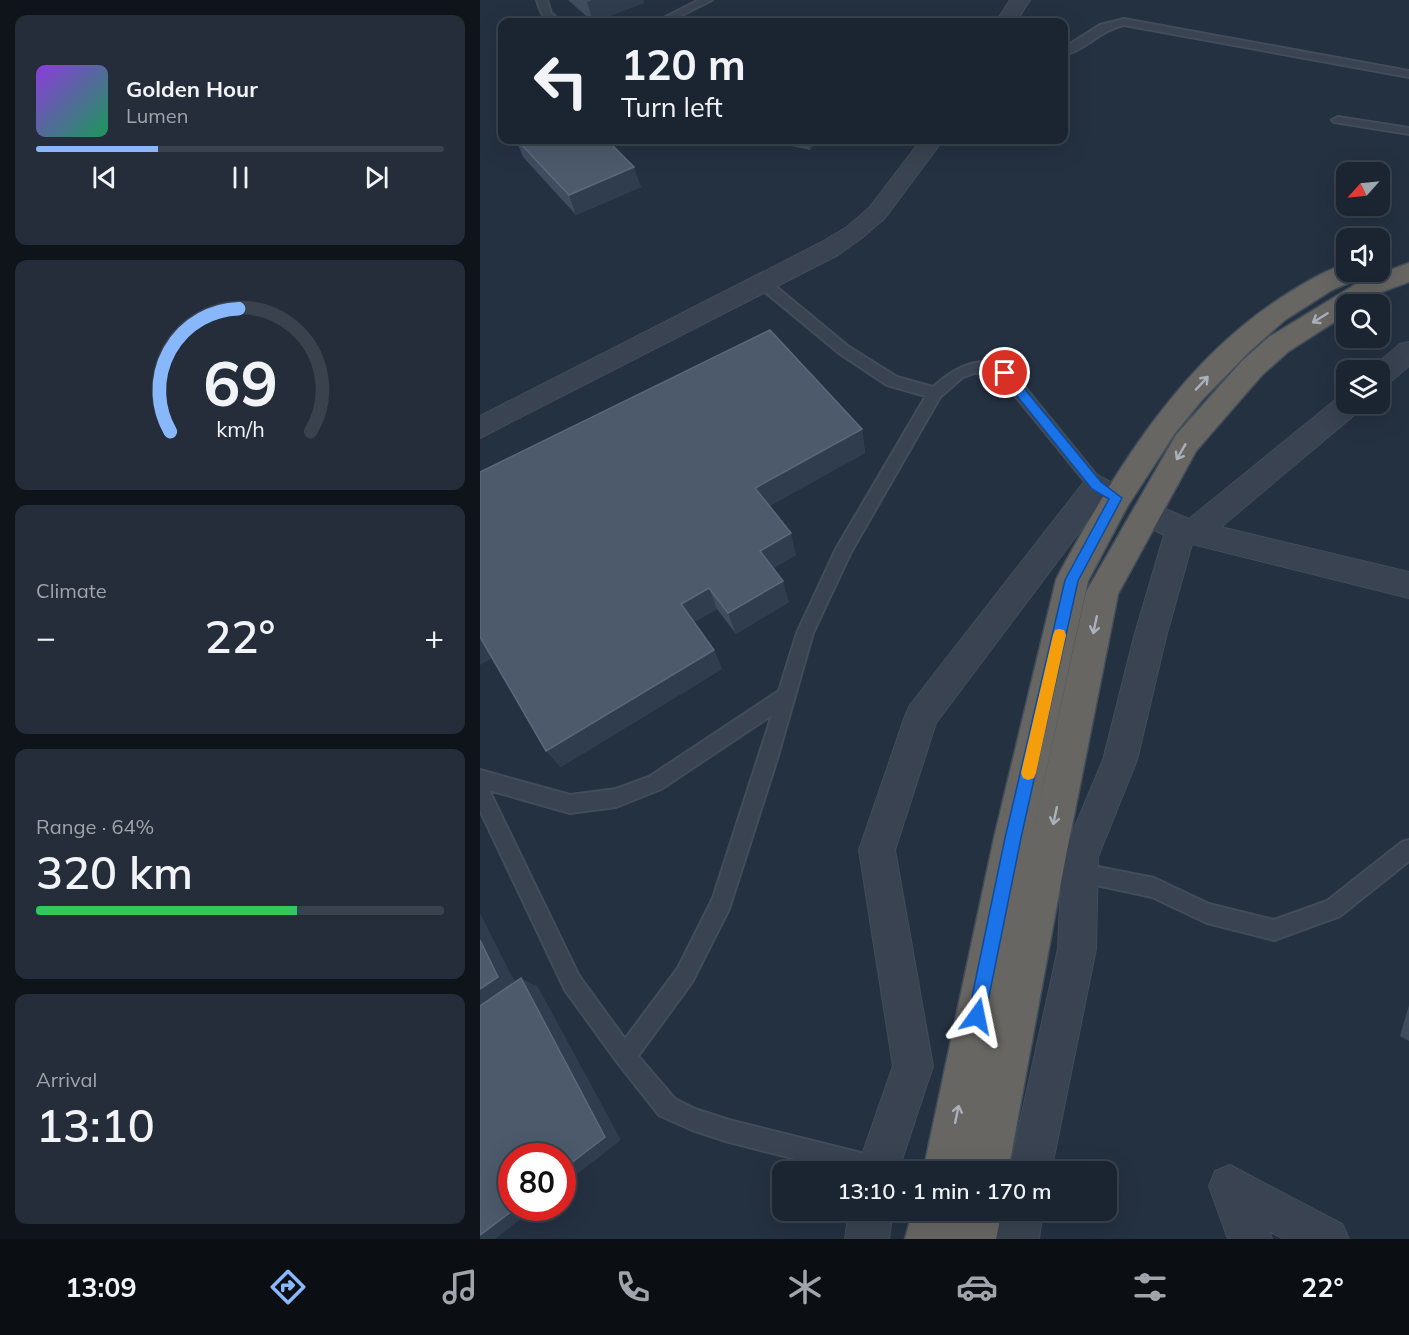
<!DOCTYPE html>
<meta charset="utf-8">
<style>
:root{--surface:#1b2531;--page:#242d39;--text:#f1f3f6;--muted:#a0a5ab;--line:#39424d;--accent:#89b7fc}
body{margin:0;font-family:Mulish,sans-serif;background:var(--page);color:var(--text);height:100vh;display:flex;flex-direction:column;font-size:22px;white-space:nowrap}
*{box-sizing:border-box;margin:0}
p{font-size:20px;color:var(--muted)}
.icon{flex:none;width:33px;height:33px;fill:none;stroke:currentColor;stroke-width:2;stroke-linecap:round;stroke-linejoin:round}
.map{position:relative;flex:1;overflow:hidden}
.panel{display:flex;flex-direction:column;gap:15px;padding:15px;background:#0f141b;width:480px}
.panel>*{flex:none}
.guide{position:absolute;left:18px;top:18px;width:570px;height:126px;border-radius:12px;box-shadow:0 6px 24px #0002,0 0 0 2px var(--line);background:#1b2531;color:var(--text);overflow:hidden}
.needle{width:39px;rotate:243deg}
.fabs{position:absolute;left:856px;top:162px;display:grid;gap:12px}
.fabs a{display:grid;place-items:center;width:54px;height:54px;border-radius:12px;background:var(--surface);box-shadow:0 6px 24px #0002,0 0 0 2px var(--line);font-size:30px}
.speed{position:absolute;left:18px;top:1143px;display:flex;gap:12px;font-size:30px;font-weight:700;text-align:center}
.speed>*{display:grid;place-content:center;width:78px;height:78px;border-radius:50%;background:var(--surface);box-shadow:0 6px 24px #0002,0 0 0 2px var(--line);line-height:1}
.speed .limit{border:9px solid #d22;background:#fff;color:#111}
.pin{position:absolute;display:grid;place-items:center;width:51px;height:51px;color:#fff;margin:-26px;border:3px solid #fff;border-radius:50%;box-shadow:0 2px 6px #0007}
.me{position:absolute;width:66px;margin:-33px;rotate:12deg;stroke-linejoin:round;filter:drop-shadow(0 0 4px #0008)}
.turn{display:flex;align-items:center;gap:21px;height:126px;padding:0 24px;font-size:27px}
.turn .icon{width:78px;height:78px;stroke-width:2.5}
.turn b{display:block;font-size:42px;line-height:51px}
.big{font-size:45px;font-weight:600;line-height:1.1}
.panel .tile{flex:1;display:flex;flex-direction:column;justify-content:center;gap:9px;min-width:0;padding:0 21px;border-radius:12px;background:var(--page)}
.panel .dial{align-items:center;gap:0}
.dial svg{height:156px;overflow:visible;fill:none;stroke:var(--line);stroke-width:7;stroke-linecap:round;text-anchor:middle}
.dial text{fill:var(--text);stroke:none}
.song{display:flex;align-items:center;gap:18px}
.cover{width:72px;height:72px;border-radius:9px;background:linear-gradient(135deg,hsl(270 70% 55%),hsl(150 70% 35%))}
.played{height:6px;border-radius:3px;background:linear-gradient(90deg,var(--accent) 30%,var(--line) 30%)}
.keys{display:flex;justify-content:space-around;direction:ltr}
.heat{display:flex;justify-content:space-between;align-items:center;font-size:33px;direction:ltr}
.charge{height:9px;border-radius:4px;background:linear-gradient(90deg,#34c759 64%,var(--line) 0)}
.trip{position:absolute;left:292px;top:1161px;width:345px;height:60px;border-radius:12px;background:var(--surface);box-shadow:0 6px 24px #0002,0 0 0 2px var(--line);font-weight:600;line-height:60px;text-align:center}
.dock{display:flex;height:96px;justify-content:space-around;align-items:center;background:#0b0f14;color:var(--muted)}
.dock .icon{width:42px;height:42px}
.dock .current{color:var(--accent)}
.dock b{font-size:27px;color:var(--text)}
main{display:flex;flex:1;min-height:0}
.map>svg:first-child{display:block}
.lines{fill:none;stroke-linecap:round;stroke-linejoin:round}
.service-casing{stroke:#424c5a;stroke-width:4}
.minor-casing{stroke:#424c5a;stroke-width:2}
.trunk-casing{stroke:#434e5b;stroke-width:3}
.service{fill:#394351;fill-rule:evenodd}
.minor{fill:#394351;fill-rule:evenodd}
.trunk{fill:#676663;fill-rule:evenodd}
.wall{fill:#3f4d5f}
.shaded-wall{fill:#2f3d4e}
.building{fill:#4c5a6b;stroke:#5c697a;stroke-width:1.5}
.oneway{stroke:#a9b1bb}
.route{fill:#1a73e8;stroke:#114b97;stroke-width:1.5}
.slow{fill:#f59e0b}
</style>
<main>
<section class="panel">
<div class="tile">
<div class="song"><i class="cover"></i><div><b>Golden Hour</b><p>Lumen</p></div></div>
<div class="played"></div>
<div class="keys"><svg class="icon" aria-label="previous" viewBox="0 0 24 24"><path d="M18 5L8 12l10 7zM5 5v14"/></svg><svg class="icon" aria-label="pause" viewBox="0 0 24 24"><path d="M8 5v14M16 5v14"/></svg><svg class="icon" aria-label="next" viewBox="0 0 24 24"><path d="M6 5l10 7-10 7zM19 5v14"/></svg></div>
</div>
<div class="tile dial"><svg viewBox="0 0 100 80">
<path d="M14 69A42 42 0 1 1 86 69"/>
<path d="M14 69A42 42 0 0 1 49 6" stroke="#89b7fc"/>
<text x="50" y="56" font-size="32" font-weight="700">69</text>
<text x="50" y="72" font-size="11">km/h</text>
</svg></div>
<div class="tile"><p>Climate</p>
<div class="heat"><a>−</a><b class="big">22°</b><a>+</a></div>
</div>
<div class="tile"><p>Range · 64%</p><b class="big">320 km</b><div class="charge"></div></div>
<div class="tile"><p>Arrival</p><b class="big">13:10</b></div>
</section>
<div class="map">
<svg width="929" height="1239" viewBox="0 0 929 1239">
<rect width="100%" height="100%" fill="#243141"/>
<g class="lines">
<defs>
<path id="service" d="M57,0H67L71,13L81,22C64,22 61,15 57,0Z
M219,0H232L188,22H176Z
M644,19L929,71V77L644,25C620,30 606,50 584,55V48L620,25Z
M858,117L929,128V134L854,122L852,120Z
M283,279L288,280L369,347L417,377L453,387C476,367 500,353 530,369L625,486L622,490H612L520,377L514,373H494L483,377L460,397L371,552L333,633L297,759L249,909L212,982L158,1056L195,1099L215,1109L249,1120L401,1158L409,1161L411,1172H367L249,1142L212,1130L179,1115L138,1063L85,990L0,810V770L90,795L136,789L169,777L299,691L317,633L356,549L446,396L407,385L359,353L278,286L276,283ZM292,715L233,898L198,968L145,1039L99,976L9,790L90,813L136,807L181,789Z
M929,840V861L860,916L794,940L727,923L672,897L598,881L591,879L588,872L591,865L598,863L674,878L729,904L794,920L847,901L922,842Z"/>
<path id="minor" d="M530,0H550L536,22H516Z
M441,140H463L405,218L383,237L358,255L0,438V416L340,243L367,227L389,208Z
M929,342V366L909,383L900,386V370L891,369L920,344Z
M867,395V404H882L879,411L741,527L929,572V598L712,544L686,637L657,760L618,857L616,949L571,1172H529L578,949L582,857L623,760L654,637L684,535L657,521L652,513L657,505L667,501L709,519L859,397Z
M617,475L646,490L651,498L646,506L636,510L621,503L456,723L415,850L453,1066L418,1172H376L413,1066L379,850L425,716L430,705L607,478Z
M750,1165L862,1224L869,1239H804L789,1231L792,1239H748L729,1186L735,1171Z
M369,1210H413L409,1239H365Z
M520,1210H563L559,1239H515Z"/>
<path id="trunk" d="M929,263V282L899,293L882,304H867V314L809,351L782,375L716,451L638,594L584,866L528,1172H443L514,838L576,580L581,570C639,465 704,357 810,292C828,281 846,270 867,264V272H884L880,278L852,290L805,320L770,351L722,400L695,433L647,507L608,581L549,850L606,592L696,435L762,361L789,337L881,281Z
M433,1210H522L516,1239H425Z"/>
</defs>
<use href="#service" class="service-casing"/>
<use href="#minor" class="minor-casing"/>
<use href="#trunk" class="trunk-casing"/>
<use href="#service" class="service"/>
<use href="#minor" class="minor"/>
<use href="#trunk" class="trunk"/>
</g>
<path class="wall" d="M88,0H163L164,3L113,22Z
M36,140H127L161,187L96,215L43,157Z
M284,140H337L330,150Z
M382,429L385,453L289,506L316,555L293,568L309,602L256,634L237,609L214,622L234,650L242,669L81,767L66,751L13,658Z
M929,1005V1041L920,1036Z"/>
<path class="shaded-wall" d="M112,0H163L164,3L113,22L107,2Z
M329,140H337L330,150Z
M154,167L161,187L96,215L89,195Z
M382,429L385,453L281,511L275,488Z
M311,533L316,555L286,572L280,551Z
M303,581L309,602L256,634L248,613Z
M229,588L237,609L211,624L201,604Z
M0,637L16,656L0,665Z
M234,650L242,669L81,767L66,751Z
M0,913L37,986L0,1011Z
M41,978L58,987L141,1140L82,1186V1170Z
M36,1208H55L15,1239H0V1235Z"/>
<path class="building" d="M37,140H127L154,167L89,195Z
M290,330L382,429L275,488L311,533L280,551L303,581L248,613L229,588L201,604L234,650L66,751L0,637V472Z
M0,940L18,977L0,989Z
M41,978L125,1137L82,1170V1156H32V1208H36L0,1235V1006Z"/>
<defs><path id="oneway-shaft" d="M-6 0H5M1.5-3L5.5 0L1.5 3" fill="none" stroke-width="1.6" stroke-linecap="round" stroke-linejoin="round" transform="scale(1.5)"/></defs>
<g class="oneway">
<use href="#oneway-shaft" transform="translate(840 318) rotate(148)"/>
<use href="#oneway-shaft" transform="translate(722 383) rotate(-47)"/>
<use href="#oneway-shaft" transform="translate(701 452) rotate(120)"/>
<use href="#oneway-shaft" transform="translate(615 625) rotate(102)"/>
<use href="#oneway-shaft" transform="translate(575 816) rotate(102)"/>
<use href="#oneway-shaft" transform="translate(477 1114) rotate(-78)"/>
</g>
<path class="route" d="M525,369L529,370L621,482L642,498L598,581L541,838L505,1016L503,1022L497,1025L491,1022L488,1016L525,838L585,580L629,499L612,489L521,376V370Z"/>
<path class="slow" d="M579,629L584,630L586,635L556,773L554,778L548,780L543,778L541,773L573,635L575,630Z"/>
</svg>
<div class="fabs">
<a><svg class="needle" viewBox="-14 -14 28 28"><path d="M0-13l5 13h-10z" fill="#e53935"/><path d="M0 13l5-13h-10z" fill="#a0a5ab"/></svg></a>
<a><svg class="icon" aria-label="sound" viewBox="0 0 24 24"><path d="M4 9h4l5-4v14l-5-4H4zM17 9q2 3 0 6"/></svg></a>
<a><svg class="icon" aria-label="search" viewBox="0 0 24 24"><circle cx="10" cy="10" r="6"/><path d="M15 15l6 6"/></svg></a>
<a><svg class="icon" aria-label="layers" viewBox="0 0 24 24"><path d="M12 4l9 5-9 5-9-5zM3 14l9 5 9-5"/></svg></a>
</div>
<div class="speed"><div class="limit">80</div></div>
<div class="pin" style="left:525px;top:373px;background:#d93025"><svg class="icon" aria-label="arrive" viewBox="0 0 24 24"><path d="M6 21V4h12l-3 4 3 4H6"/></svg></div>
<svg class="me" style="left:497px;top:1016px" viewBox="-20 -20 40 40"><path d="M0-17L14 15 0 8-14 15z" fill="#1a73e8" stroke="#fff" stroke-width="4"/></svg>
<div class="trip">13:10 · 1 min · 170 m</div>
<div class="guide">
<div class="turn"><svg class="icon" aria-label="left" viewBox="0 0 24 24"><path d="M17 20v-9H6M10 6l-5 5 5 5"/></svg><div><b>120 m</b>Turn left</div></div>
</div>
</div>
</main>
<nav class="dock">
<b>13:09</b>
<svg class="icon current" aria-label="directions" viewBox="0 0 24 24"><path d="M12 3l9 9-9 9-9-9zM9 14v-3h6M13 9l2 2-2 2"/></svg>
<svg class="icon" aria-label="music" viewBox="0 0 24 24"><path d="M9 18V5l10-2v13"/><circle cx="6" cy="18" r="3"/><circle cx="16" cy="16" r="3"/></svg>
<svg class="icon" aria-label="phone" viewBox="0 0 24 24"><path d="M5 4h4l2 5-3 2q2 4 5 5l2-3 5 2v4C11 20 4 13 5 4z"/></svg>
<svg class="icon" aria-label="climate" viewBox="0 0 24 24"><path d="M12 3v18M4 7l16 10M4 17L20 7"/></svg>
<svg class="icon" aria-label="car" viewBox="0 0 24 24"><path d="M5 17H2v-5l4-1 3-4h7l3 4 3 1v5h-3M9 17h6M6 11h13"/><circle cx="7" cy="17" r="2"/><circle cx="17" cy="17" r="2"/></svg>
<svg class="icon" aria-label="filters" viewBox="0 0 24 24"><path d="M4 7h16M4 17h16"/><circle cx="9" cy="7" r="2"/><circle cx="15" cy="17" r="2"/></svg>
<b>22°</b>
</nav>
